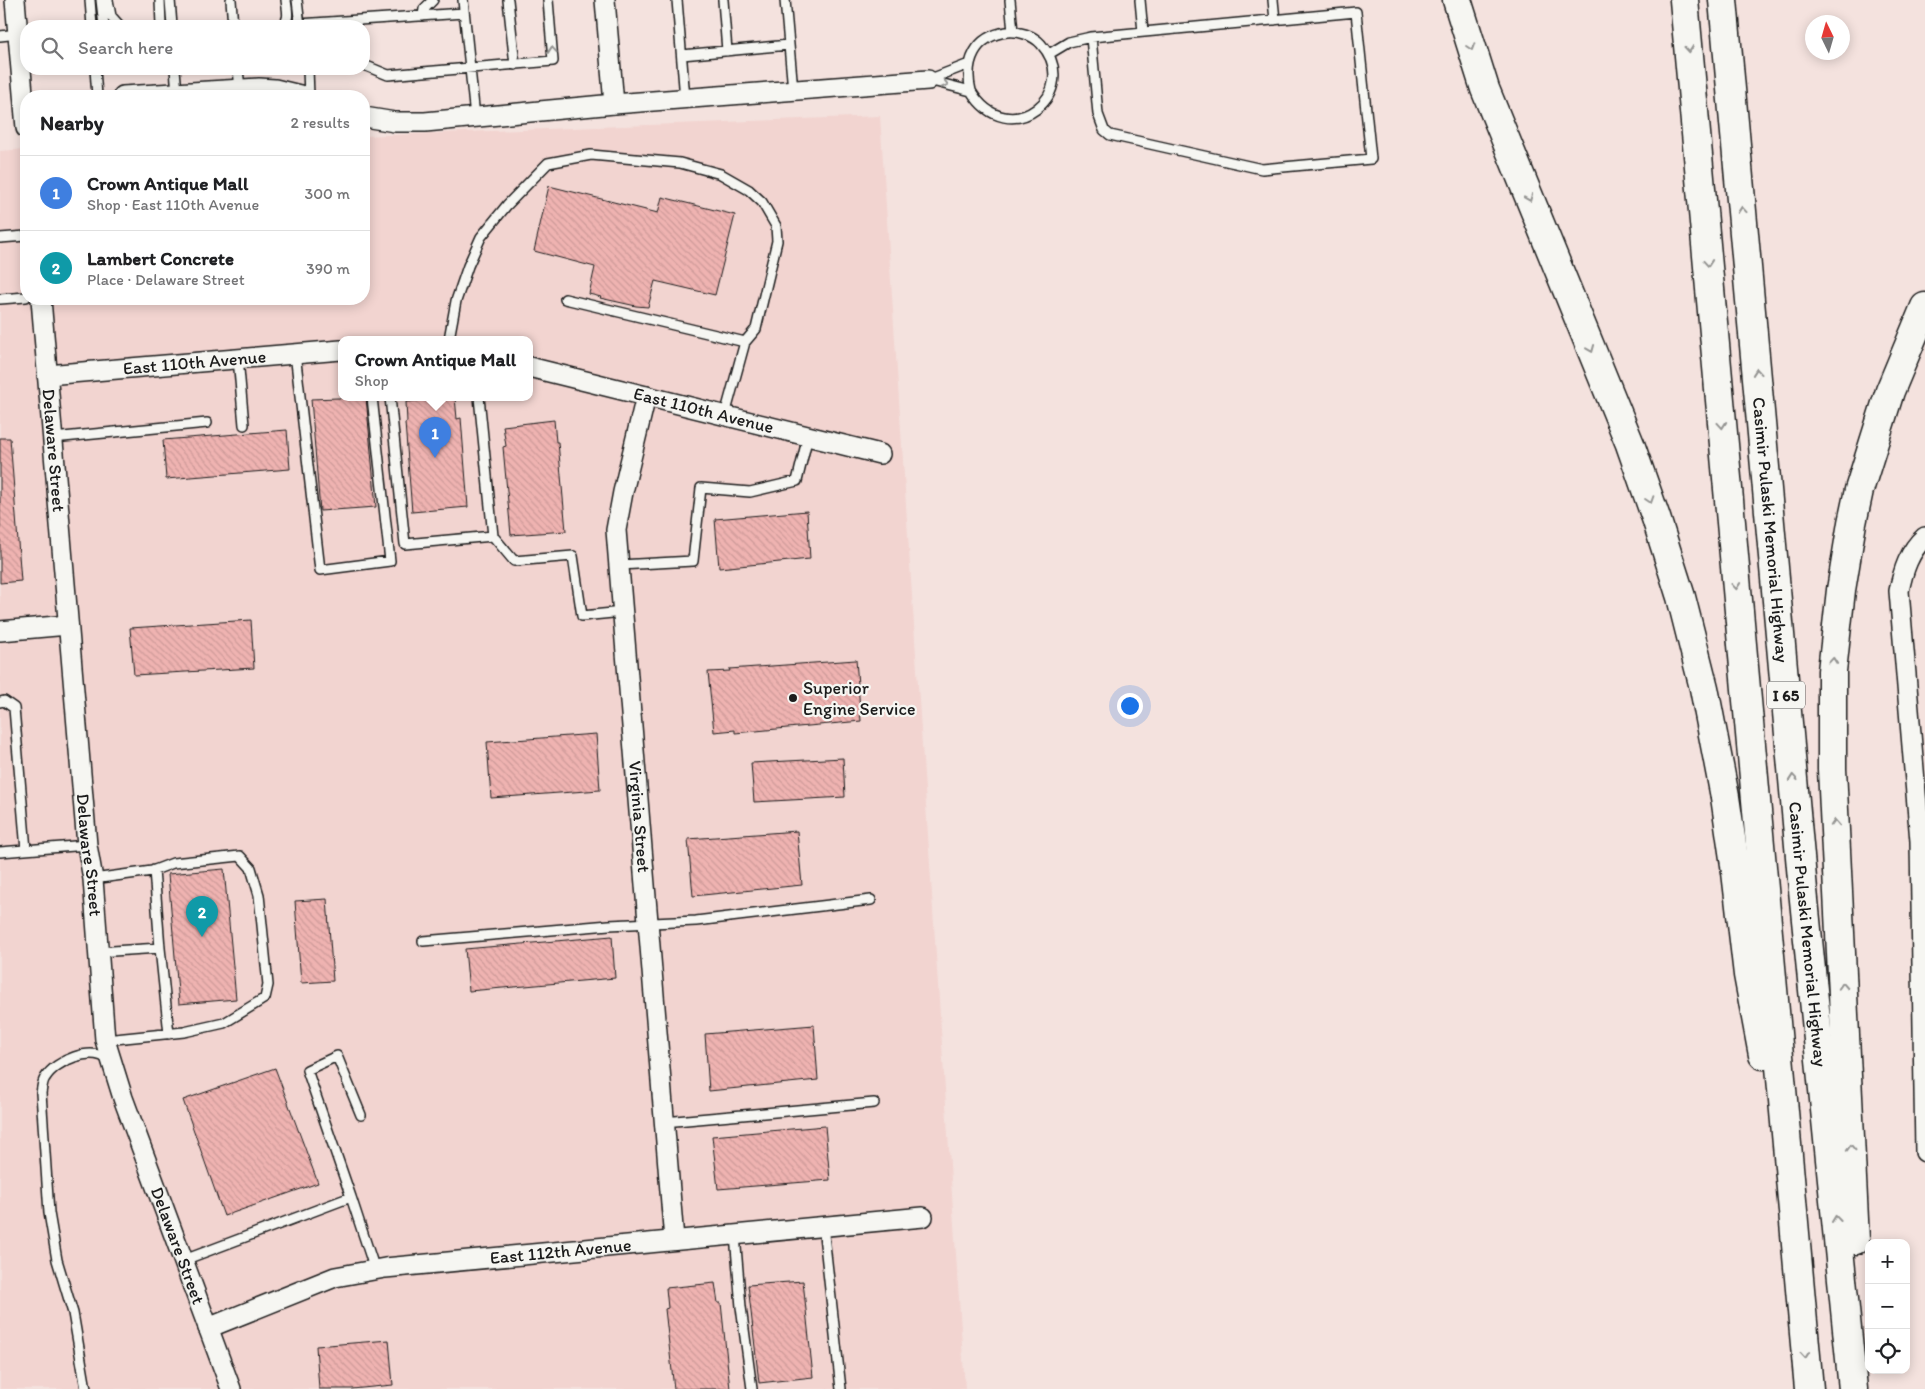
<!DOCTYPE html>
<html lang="en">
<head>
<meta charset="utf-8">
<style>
	body { margin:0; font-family:Itim,sans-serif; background:#f6f6f6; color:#202124 }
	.controls { position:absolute; right:15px; bottom:15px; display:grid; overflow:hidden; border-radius:10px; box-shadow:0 2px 12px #0003 }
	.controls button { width:45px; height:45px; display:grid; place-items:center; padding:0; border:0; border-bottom:1px solid #e0e0e0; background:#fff; color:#202124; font:25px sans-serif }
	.compass { position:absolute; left:1805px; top:15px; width:45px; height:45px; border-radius:50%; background:#fff; box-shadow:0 2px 12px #0003; rotate:355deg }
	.you { position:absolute; left:1129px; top:705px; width:18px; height:18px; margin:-12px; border:4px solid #fff; border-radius:50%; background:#1a73e8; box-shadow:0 0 0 8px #1a73e833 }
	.badge { display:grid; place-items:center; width:32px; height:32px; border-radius:50%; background:#7c3aed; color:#fff; font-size:16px; font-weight:700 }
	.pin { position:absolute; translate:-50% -41px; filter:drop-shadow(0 1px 2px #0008) }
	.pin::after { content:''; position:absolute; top:26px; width:18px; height:15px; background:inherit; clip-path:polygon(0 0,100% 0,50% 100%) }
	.popup { position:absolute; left:338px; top:336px; width:195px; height:65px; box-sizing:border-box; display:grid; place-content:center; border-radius:10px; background:#fff; filter:drop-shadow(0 1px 4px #0005); font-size:16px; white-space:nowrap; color:#757577 }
	.popup b { font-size:19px; color:#202124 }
	.popup::after { content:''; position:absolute; left:50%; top:100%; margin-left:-10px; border:10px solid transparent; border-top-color:#fff }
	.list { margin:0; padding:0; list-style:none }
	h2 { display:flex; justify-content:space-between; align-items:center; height:65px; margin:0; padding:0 20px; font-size:21px }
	h2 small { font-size:16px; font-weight:400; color:#757577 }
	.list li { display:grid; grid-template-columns:32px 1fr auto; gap:15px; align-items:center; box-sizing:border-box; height:75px; padding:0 20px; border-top:1px solid #e0e0e0 }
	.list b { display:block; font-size:19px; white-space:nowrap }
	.list p { margin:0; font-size:16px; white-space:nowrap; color:#757577 }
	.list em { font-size:16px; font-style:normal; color:#757577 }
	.icon { flex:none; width:28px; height:28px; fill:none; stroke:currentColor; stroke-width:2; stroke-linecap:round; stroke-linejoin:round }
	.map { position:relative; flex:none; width:1925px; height:1389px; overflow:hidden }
	.search { position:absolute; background:#fff; box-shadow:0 2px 12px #0003; left:20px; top:20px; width:350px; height:55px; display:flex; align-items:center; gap:12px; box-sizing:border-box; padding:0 18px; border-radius:20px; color:#757577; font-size:19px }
	.panel { position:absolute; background:#fff; box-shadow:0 2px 12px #0003; left:20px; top:90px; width:350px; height:215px; border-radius:20px }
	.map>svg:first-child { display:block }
	.built { fill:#f2d4d0; fill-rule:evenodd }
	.building { fill:url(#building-back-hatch); stroke:#1c1c1c }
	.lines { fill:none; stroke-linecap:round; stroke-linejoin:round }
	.service-casing { stroke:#1c1c1c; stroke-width:12 }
	.minor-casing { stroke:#1c1c1c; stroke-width:22 }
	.motorway-casing { stroke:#1c1c1c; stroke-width:31 }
	.service { stroke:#f6f6f2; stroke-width:9 }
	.minor { stroke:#f6f6f2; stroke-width:19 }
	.motorway { stroke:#f6f6f2; stroke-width:28 }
	.oneway { stroke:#949492 }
	.poi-dot { fill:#1c1c1c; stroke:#f6f6f2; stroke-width:2 }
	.labels { text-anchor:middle; stroke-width:4.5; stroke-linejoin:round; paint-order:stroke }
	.shield { fill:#f6f6f2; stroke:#5d5d5c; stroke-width:1 }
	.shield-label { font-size:16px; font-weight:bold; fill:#1c1c1c }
	.street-label { font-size:18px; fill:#1c1c1c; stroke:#f6f6f2 }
	.poi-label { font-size:18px; fill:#1c1c1c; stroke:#f6f6f2; text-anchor:start }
</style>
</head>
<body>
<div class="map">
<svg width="1925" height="1389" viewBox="0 0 1925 1389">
	<defs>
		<pattern id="building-back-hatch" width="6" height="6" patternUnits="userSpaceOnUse" patternTransform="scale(1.25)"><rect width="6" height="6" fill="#efb3b1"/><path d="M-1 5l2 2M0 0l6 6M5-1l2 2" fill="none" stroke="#cc9998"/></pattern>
	</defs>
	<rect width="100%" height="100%" fill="#f4e2de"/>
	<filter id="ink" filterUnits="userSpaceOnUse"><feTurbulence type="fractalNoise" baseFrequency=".02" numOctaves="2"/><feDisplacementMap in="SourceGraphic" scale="10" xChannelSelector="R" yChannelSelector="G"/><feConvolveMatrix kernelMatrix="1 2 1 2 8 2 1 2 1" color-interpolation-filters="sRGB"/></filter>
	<g filter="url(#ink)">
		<!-- built -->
		<path class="built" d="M 880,116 L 965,1389 L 0,1389 L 0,151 L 26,149 L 26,299 L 364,299 L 364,136 ZM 341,339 L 529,339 L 529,397 L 341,397 Z"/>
		<!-- building -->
		<path class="building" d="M 549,186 L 658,213 L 662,197 L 735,215 L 715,295 L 655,281 L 648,307 L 636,306 L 600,298 L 601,297 L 589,294 L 595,267 L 534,251 Z
			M 366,397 L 376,507 L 320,511 L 311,399 Z
			M 455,397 L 457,419 L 461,418 L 468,507 L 412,512 L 405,423 L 407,422 L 406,402 Z
			M 554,420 L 556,442 L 558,442 L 566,531 L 511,535 L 503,447 L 506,446 L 503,426 Z
			M 287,430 L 290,469 L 166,479 L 163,440 Z
			M 0,438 L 10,438 L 21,581 L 0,583 Z
			M 807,511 L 810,559 L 719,568 L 715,519 Z
			M 251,620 L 254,668 L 134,675 L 130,628 Z
			M 856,660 L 861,721 L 735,733 L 735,730 L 714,732 L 708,672 L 730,671 L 729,669 Z
			M 596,734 L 600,790 L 491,798 L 487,742 Z
			M 843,758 L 845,797 L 754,802 L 751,763 Z
			M 797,831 L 802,885 L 693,896 L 688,839 Z
			M 224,869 L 236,999 L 179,1004 L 168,874 Z
			M 327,899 L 333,981 L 301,983 L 295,901 Z
			M 612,936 L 615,978 L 469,991 L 465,949 Z
			M 814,1025 L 818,1080 L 709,1091 L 705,1034 Z
			M 275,1068 L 318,1183 L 224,1216 L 183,1100 Z
			M 825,1126 L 830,1180 L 718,1189 L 712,1136 Z
			M 803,1281 L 813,1377 L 759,1383 L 748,1285 Z
			M 715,1283 L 718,1303 L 721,1303 L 730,1389 L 674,1389 L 665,1309 L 668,1308 L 666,1288 Z
			M 389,1340 L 393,1385 L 352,1389 L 319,1389 L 316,1346 Z"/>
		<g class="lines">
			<!-- service casing -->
			<g class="service-casing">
				<path id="service" d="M 90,0 L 92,26
					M 101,0 L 104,26
					M 108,0 L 111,16 L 120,26
					M 160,0 L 161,26
					M 170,0 L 172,26
					M 231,0 L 233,26
					M 297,0 L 300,26
					M 463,0 L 475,117
					M 508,0 L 515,65
					M 677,0 L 685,99
					M 723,0 L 727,51
					M 785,0 L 793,90
					M 1010,0 L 1013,32
					M 1140,0 L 1143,32
					M 1273,0 L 1275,20
					M 423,16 L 424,9 L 433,0
					M 299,24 L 464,13
					M 281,26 C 291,20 287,10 286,0
					M 0,36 L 18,34
					M 1049,54 L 1069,42 L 1091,37 L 1356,12 L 1371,159 L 1262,169 L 1110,135 L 1104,130 L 1098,114 L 1091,37
					M 682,55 L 789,45
					M 969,64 L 928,80 L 971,91 C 1009,154 1084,92 1041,44 C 1033,35 1019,31 1007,32 C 975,36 964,62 971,91
					M 364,65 L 388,75 L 553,61 L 548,0
					M 95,69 L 97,96
					M 175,69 L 177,93
					M 238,69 L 240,89
					M 308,69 L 309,96
					M 0,238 L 26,236
					M 0,299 L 26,297
					M 565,299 L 745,342 L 725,415
					M 449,339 L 456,301 L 468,266 L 481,237 L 507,205 L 548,163 L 591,155 L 680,163 L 721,174 L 749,190 L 762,202 L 776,226 L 777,241 L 756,329 L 745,342
					M 295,353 L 320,570 L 390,561 L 372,397
					M 238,358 L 244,425
					M 390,397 L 405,544 L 493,536 L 479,397
					M 53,438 L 207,423
					M 493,536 L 514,561 L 573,556 L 582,616 L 623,612
					M 619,565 L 693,561 L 701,488 L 750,492 L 797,481 L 808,436
					M 0,702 L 4,701 L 14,708 L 26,850
					M 0,852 L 87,845
					M 93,879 L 152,871 L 173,863 L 240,856 L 251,868 L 259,895 L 268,985 L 265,998 L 224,1023 L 184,1032 L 105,1040
					M 423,941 L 609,925 L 696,921 L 871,900
					M 160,948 L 169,1034
					M 97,952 L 160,948 L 154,870
					M 664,1122 L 874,1103
					M 351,1197 L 375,1270
					M 823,1226 L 841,1389
					M 735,1235 L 741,1307 L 752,1389
					M 184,1260 L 351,1197 L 307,1070 L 337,1056 L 361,1115
					M 86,1389 L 73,1313 L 57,1260 L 49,1213 L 41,1093 C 42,1089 42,1082 45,1078 C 56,1060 91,1046 109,1060"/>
			</g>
			<!-- minor casing -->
			<g class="minor-casing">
				<g id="minor">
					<path d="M 15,0 L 26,128"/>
					<path d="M 605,0 L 614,104"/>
					<path d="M 123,96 L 259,88 L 275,89 L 304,96"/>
					<path d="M 364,117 L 395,122 L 425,122 L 614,104 L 928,80"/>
					<path id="s1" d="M 41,299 L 87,845 L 93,879 L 105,1040 L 123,1098 L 231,1389"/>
					<path id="s2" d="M 529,367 L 880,454"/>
					<path id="s3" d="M 47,375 L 341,350"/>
					<path id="s4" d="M 646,396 L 623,492 L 616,530 L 674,1240"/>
					<path d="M 1925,537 C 1909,551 1903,571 1899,591 L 1920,841 L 1925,1152"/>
					<path d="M 0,631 L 68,625"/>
					<path id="s5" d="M 208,1328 L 335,1277 L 385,1268 L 923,1217"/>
				</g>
			</g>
			<!-- motorway casing -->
			<g class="motorway-casing">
				<g id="motorway">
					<path d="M 1457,0 L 1485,89 L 1630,444 L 1656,518 L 1681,597 L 1704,688 L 1725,797 L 1736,872 L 1748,975 L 1763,1055"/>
					<path d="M 1684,0 L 1809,1389"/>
					<path id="s6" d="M 1723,0 L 1803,890 L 1853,1389"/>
					<path d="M 1855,1240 L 1832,769 L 1832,671 L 1841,590 L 1852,523 L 1859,490 L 1890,391 L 1925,307"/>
				</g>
			</g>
			<!-- service -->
			<use href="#service" class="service"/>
			<!-- minor -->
			<use href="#minor" class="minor"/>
			<!-- motorway -->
			<use href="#motorway" class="motorway"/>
		</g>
		<!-- one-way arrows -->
		<defs><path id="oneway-chevron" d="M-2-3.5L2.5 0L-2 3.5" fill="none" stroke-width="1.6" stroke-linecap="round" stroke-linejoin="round" transform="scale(1.25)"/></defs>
		<g class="oneway">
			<use href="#oneway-chevron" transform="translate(1471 47) rotate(72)"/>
			<use href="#oneway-chevron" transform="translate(1689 49) rotate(85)"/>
			<use href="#oneway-chevron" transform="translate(552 50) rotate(-95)"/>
			<use href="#oneway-chevron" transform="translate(945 84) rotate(14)"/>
			<use href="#oneway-chevron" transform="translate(1529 198) rotate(68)"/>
			<use href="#oneway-chevron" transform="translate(1742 210) rotate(-95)"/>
			<use href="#oneway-chevron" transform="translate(1708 263) rotate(85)"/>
			<use href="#oneway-chevron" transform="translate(1591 349) rotate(68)"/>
			<use href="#oneway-chevron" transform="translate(1757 372) rotate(-95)"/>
			<use href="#oneway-chevron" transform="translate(1722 425) rotate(85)"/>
			<use href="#oneway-chevron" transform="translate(1650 500) rotate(72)"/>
			<use href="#oneway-chevron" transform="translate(1736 586) rotate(85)"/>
			<use href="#oneway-chevron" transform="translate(1833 661) rotate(-85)"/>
			<use href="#oneway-chevron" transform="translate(1793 778) rotate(-95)"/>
			<use href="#oneway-chevron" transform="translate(1835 823) rotate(-93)"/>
			<use href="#oneway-chevron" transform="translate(1843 986) rotate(-93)"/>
			<use href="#oneway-chevron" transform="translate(1851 1148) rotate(-93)"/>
			<use href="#oneway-chevron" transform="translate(1836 1219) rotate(-96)"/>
			<use href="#oneway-chevron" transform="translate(1805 1355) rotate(85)"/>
		</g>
	</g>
	<!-- markers -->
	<circle class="poi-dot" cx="793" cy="698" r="5"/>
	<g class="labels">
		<!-- shield labels -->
		<rect class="shield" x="1767" y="681.5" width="38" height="27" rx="4"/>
		<g class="shield-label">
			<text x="1786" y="701">I 65</text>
		</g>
		<!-- street labels -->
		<g class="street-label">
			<text dy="6" stroke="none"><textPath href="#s3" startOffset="148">East 110th Avenue</textPath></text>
			<text dy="6" stroke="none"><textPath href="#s2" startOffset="180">East 110th Avenue</textPath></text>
			<text dy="6" stroke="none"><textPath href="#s1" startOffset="152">Delaware Street</textPath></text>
			<text dy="6" stroke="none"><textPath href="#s6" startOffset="532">Casimir Pulaski Memorial Highway</textPath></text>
			<text dy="6" stroke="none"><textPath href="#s4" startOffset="425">Virginia Street</textPath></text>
			<text dy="6" stroke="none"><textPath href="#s1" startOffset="558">Delaware Street</textPath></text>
			<text dy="6" stroke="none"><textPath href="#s6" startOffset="938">Casimir Pulaski Memorial Highway</textPath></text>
			<text dy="6" stroke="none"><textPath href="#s1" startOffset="962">Delaware Street</textPath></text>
			<text dy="6" stroke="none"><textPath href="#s5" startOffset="364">East 112th Avenue</textPath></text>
		</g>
		<!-- poi labels -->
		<g class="poi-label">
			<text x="803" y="694">Superior<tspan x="803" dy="21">Engine Service</tspan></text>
		</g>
	</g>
</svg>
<div class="controls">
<button>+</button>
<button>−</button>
<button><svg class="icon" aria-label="locate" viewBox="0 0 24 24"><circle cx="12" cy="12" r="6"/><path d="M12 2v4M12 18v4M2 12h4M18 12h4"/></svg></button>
</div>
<svg class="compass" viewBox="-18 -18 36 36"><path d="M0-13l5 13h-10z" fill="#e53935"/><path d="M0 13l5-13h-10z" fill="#757577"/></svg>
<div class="you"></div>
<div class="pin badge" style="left:435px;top:458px;background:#3f7fe0">1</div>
<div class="popup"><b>Crown Antique Mall</b>Shop</div>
<div class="pin badge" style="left:202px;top:937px;background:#0f9aa8">2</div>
<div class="search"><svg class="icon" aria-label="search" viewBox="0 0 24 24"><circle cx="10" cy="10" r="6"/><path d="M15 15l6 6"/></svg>Search here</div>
<section class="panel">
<h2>Nearby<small>2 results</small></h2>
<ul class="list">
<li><span class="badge" style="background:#3f7fe0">1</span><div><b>Crown Antique Mall</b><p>Shop · East 110th Avenue</p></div><em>300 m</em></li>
<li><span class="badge" style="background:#0f9aa8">2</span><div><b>Lambert Concrete</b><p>Place · Delaware Street</p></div><em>390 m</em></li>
</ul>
</section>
</div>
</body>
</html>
